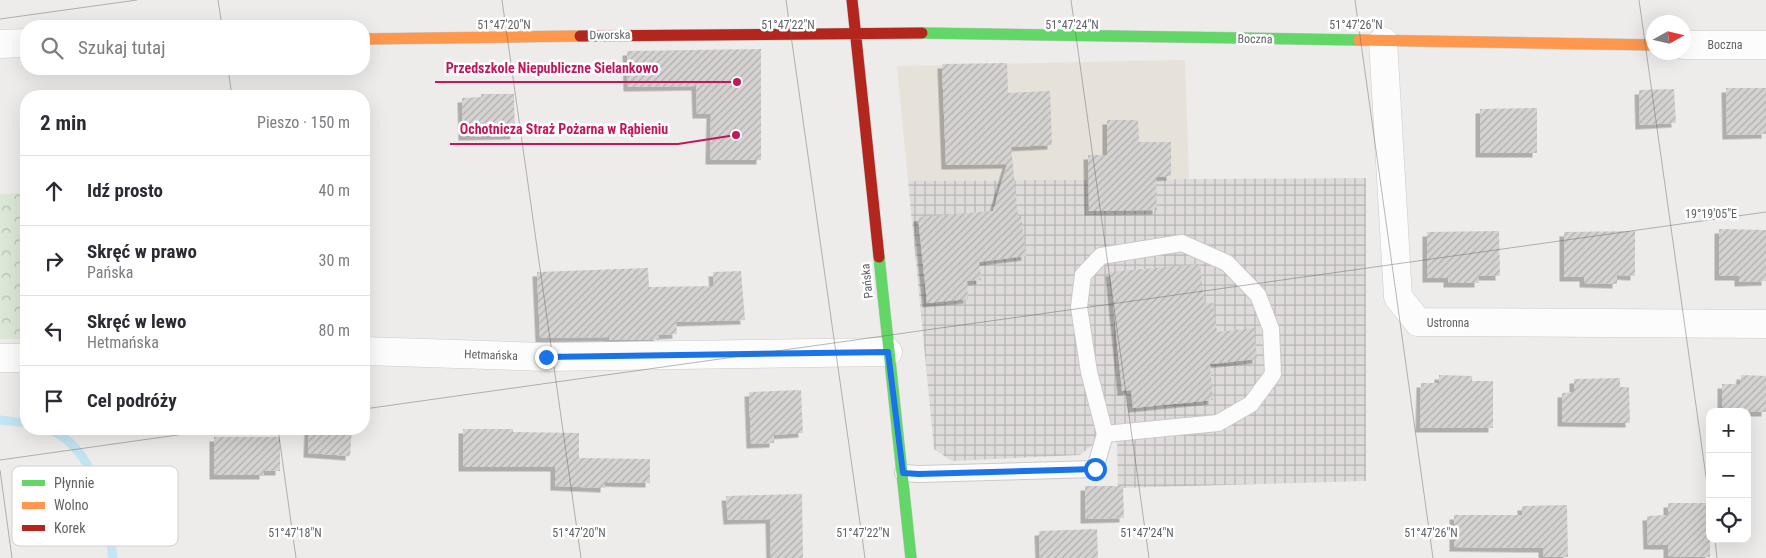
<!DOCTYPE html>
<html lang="pl">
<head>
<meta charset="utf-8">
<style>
	body { margin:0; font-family:"Roboto Condensed",sans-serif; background:#f7f7f7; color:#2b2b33 }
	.controls { position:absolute; right:15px; bottom:15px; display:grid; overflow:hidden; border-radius:10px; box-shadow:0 5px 20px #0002 }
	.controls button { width:45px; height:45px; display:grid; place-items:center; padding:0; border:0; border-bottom:1px solid #e1e1e2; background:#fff; color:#2b2b33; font:25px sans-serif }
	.compass { position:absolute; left:1646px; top:15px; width:45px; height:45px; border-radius:50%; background:#fff; box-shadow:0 5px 20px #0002; rotate:82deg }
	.stop { position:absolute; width:15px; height:15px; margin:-11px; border:4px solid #1a73e8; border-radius:50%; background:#fff }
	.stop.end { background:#1a73e8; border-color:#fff; box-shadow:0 1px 5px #0008 }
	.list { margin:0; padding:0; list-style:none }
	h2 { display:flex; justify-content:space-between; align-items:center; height:65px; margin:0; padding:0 20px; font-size:21px }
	h2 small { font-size:16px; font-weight:400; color:#7c7c81 }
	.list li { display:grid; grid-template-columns:32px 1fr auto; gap:15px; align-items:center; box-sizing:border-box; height:70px; padding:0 20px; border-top:1px solid #e1e1e2 }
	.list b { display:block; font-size:19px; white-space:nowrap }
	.list p { margin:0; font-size:16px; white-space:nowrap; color:#7c7c81 }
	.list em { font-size:16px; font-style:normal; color:#7c7c81 }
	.icon { flex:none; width:28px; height:28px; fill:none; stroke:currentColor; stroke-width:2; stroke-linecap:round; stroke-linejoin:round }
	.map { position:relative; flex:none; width:1766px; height:558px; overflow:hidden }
	.search { position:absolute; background:#fff; box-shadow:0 5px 20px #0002; left:20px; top:20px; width:350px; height:55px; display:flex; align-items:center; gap:12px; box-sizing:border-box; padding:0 18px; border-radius:20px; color:#7c7c81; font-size:19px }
	.panel { position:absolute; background:#fff; box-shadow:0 5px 20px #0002; left:20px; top:90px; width:350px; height:345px; border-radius:20px }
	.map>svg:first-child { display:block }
	.commercial { fill:#e6e1d9 }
	.industrial { fill:url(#industrial-grid) }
	.forest { fill:url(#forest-crowns) }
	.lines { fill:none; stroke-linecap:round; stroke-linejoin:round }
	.stream { stroke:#c3e4f2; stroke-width:9 }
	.building { fill:url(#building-hatch); filter:url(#shadow) }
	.lane-casing { stroke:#cbcac9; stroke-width:18 }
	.street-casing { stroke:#cbcac9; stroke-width:29 }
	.fast-casing { stroke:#c8c9c9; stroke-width:12 }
	.slow-casing { stroke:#c8c9c9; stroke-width:12 }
	.jam-casing { stroke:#c8c9c9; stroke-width:12 }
	.lane { stroke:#fcfcfc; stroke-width:16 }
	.street { stroke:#fcfcfc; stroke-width:28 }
	.fast { stroke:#63d668; stroke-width:11 }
	.slow { stroke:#ff974d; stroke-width:11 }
	.jam { stroke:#b3261e; stroke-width:11 }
	.route { stroke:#1a73e8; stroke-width:6 }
	.ticks { fill:none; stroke:#5f6366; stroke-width:1; stroke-opacity:0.45 }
	.labels { text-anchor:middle; stroke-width:5; stroke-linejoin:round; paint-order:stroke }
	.street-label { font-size:12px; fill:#5f6366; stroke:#fff }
	.key { fill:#fff; stroke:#cfd0d1; stroke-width:1 }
	.key-label { font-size:14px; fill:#5f6366 }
	.ticks-label { font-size:12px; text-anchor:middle; fill:#5f6366; stroke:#fff; stroke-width:5; stroke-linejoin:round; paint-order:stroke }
	.leader { fill:none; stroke:#c2185b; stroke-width:2 }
	.callout-dot { fill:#c2185b; stroke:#fff; stroke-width:2 }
	.callout-label { font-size:14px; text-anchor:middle; font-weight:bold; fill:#c2185b; stroke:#fff; stroke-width:5; stroke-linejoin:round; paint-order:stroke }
</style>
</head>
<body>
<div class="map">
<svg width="1766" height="558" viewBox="0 0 1766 558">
	<defs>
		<pattern id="industrial-grid" width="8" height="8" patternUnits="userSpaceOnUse" patternTransform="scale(1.25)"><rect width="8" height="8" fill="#dedbda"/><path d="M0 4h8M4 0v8" fill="none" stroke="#b7b5b5"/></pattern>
		<pattern id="forest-crowns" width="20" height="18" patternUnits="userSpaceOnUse" patternTransform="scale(1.25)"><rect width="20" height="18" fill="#dbe8d7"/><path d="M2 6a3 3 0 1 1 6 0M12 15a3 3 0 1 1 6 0" fill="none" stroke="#b5c0b2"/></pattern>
		<pattern id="building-hatch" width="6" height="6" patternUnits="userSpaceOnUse" patternTransform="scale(1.25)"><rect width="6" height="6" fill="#d5d3d2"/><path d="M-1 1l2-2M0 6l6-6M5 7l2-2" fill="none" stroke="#b0afae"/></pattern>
		<filter id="shadow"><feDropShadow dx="-4.5" dy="4.5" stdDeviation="0" flood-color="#0004"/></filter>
	</defs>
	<rect width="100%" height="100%" fill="#eeecea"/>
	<!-- commercial -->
	<path class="commercial" d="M 1185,60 L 1189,179 L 908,181 L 897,66 Z"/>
	<!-- industrial -->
	<path class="industrial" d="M 1366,178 L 1366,481 L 1118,488 L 1117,442 L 1095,443 L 1080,455 L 952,461 L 934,449 L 908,181 Z"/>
	<!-- forest -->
	<path class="forest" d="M 26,193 L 26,339 L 0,339 L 0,194 Z"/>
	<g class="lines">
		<!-- stream -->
		<path class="stream" d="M 0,420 L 26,423
			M 48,429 C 96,448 107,512 113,558"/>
	</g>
	<!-- building -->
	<path class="building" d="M 761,49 L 761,160 L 710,160 L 711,114 L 697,114 L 696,86 L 628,87 L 627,51 Z
		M 1007,63 L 1008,93 L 1050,91 L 1052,145 L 1011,147 L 1018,216 L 1021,216 L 1026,256 L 979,262 L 981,280 L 967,281 L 968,299 L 927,303 L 918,217 L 993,211 L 1007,164 L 946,165 L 942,64 Z
		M 1726,88 L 1766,88 L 1766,134 L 1727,135 Z
		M 1674,89 L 1676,123 L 1640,125 L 1639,90 Z
		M 481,94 L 514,94 L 515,135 L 463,136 L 462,98 L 481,97 Z
		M 1537,108 L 1537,153 L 1480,153 L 1480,109 Z
		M 1107,120 L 1138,120 L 1139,142 L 1171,142 L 1171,176 L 1156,177 L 1157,210 L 1089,211 L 1088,155 L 1107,155 Z
		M 1719,229 L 1766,230 L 1766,281 L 1739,282 L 1739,276 L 1719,276 Z
		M 1499,231 L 1500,276 L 1479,276 L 1479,283 L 1448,283 L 1448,278 L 1427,278 L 1427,232 Z
		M 1635,231 L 1635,276 L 1617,275 L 1617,284 L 1584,283 L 1584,277 L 1564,277 L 1564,232 Z
		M 1200,264 L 1204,304 L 1213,303 L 1217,332 L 1254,328 L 1257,359 L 1210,364 L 1213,400 L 1133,408 L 1131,390 L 1122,391 L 1110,272 Z
		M 648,268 L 649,287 L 714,286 L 713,272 L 741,271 L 745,320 L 676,322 L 677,334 L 658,335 L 659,340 L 609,340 L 609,337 L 540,338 L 537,272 Z
		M 1439,375 L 1472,376 L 1472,381 L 1493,381 L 1493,428 L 1420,428 L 1421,383 L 1439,383 Z
		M 1741,375 L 1766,376 L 1766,412 L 1722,412 L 1722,384 L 1740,384 Z
		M 1620,378 L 1620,387 L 1629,387 L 1630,423 L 1562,422 L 1562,393 L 1574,392 L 1574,379 Z
		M 801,390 L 803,433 L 774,435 L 774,443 L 751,444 L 749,392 Z
		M 309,429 L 352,429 L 350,456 L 308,453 Z
		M 463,429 L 513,429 L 513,432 L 579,433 L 579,458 L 650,459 L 650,483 L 605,482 L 605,488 L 555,486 L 555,467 L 463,467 Z
		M 214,437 L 280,437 L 280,471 L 264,471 L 264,475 L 214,475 Z
		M 1085,486 L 1123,486 L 1124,518 L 1085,519 Z
		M 802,494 L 803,558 L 771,558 L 770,519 L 728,520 L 726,496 Z
		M 1668,503 L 1710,503 L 1710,557 L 1668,556 L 1668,545 L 1648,545 L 1647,516 L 1668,515 Z
		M 1567,505 L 1568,557 L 1543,557 L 1543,548 L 1454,547 L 1454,515 L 1522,515 L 1522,506 Z
		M 1097,529 L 1098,558 L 1040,558 L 1039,531 Z"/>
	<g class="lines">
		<!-- lane casing -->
		<g class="lane-casing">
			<path id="lane" d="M 903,473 L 919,474 L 1095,469 L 1105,434 L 1218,423 L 1251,404 L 1273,374 L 1271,329 L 1258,295 L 1227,263 L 1182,243 L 1101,256 L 1083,275 L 1079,307 L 1089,372 L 1105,434"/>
		</g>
		<!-- street casing -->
		<g class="street-casing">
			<path id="street" d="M 1383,41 L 1398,297 L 1418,322 L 1766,324
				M 0,44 L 26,43
				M 1684,45 L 1766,45
				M 364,351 L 546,357 L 888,352
				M 0,358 L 26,358"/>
		</g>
		<!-- fast casing -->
		<g class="fast-casing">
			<path id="fast" d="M 922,33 L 1359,40
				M 879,257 L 911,558"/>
		</g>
		<!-- slow casing -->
		<g class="slow-casing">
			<path id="slow" d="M 364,39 L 580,36
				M 1359,40 L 1654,45"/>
		</g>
		<!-- jam casing -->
		<g class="jam-casing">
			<path id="jam" d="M 852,0 L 879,257
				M 580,36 L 922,33"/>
		</g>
		<!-- lane -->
		<use href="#lane" class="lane"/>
		<!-- street -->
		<use href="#street" class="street"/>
		<!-- fast -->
		<use href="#fast" class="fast"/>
		<!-- slow -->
		<use href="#slow" class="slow"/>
		<!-- jam -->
		<use href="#jam" class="jam"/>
	</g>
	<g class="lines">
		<!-- route -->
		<path class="route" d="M 546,357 L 888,352 L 903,473 L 919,474 L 1095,469"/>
	</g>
	<!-- ticks -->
	<path class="ticks" d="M 218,0 L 222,26M 502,0 L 581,558M 786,0 L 865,558M 1071,0 L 1149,558M 1355,0 L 1433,558M 1639,0 L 1710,505M 0,19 L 137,0M 228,69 L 232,96M 364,409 L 1766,212M 278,429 L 296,558M 0,460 L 220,429M 0,470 L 12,558M 1715,539 L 1717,558"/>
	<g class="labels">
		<!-- street labels -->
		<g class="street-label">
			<text transform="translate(610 35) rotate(-1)" y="4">Dworska</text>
			<text transform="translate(1255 39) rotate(1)" y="4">Boczna</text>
			<text x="1725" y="49">Boczna</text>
			<text transform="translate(867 281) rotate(-96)" y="4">Pańska</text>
			<text x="1448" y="327">Ustronna</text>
			<text transform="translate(491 355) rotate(2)" y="4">Hetmańska</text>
		</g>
	</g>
	<!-- legend -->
	<rect x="12" y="466" width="166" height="80" rx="8" class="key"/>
	<rect x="22" y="480" width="23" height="6" fill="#63d668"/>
	<rect x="22" y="502" width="23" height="7" fill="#ff974d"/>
	<rect x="22" y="525" width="23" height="6" fill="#b3261e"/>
	<g class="key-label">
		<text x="54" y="488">Płynnie</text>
		<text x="54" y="510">Wolno</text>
		<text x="54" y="533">Korek</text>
	</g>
	<g class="ticks-label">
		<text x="504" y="29">51°47'20"N</text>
		<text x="788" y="29">51°47'22"N</text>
		<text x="1072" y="29">51°47'24"N</text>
		<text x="1356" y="29">51°47'26"N</text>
		<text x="1711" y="218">19°19'05"E</text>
		<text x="295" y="537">51°47'18"N</text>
		<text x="579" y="537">51°47'20"N</text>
		<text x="863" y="537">51°47'22"N</text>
		<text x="1147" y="537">51°47'24"N</text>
		<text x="1431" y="537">51°47'26"N</text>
	</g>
	<!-- callouts -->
	<path class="leader" d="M737 82L668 82H435M736 135L678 144H450"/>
	<g class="callout-dot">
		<circle cx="737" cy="82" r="5"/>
		<circle cx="736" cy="135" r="5"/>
	</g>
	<g class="callout-label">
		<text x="552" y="73">Przedszkole Niepubliczne Sielankowo</text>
		<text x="564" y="134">Ochotnicza Straż Pożarna w Rąbieniu</text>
	</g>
</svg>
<div class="controls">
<button>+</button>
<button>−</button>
<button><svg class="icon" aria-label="locate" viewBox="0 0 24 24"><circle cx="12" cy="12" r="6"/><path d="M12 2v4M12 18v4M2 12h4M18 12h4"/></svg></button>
</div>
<svg class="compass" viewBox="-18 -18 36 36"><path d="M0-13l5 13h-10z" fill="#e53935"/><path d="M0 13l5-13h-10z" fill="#7c7c81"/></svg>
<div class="stop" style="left:1095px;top:469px"></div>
<div class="stop end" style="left:546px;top:357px"></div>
<div class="search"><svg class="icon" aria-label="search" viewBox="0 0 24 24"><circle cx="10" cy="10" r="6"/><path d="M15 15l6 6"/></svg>Szukaj tutaj</div>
<section class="panel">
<h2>2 min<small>Pieszo · 150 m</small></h2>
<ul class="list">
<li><svg class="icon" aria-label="ahead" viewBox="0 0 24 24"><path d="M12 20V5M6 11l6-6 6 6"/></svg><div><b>Idź prosto</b></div><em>40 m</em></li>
<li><svg class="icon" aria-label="right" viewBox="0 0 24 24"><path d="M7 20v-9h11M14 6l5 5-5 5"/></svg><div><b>Skręć w prawo</b><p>Pańska</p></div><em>30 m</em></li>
<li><svg class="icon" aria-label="left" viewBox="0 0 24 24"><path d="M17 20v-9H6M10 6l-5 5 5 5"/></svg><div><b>Skręć w lewo</b><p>Hetmańska</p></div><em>80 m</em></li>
<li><svg class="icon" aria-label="arrive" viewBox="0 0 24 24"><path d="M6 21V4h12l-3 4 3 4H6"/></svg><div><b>Cel podróży</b></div></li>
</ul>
</section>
</div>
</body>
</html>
